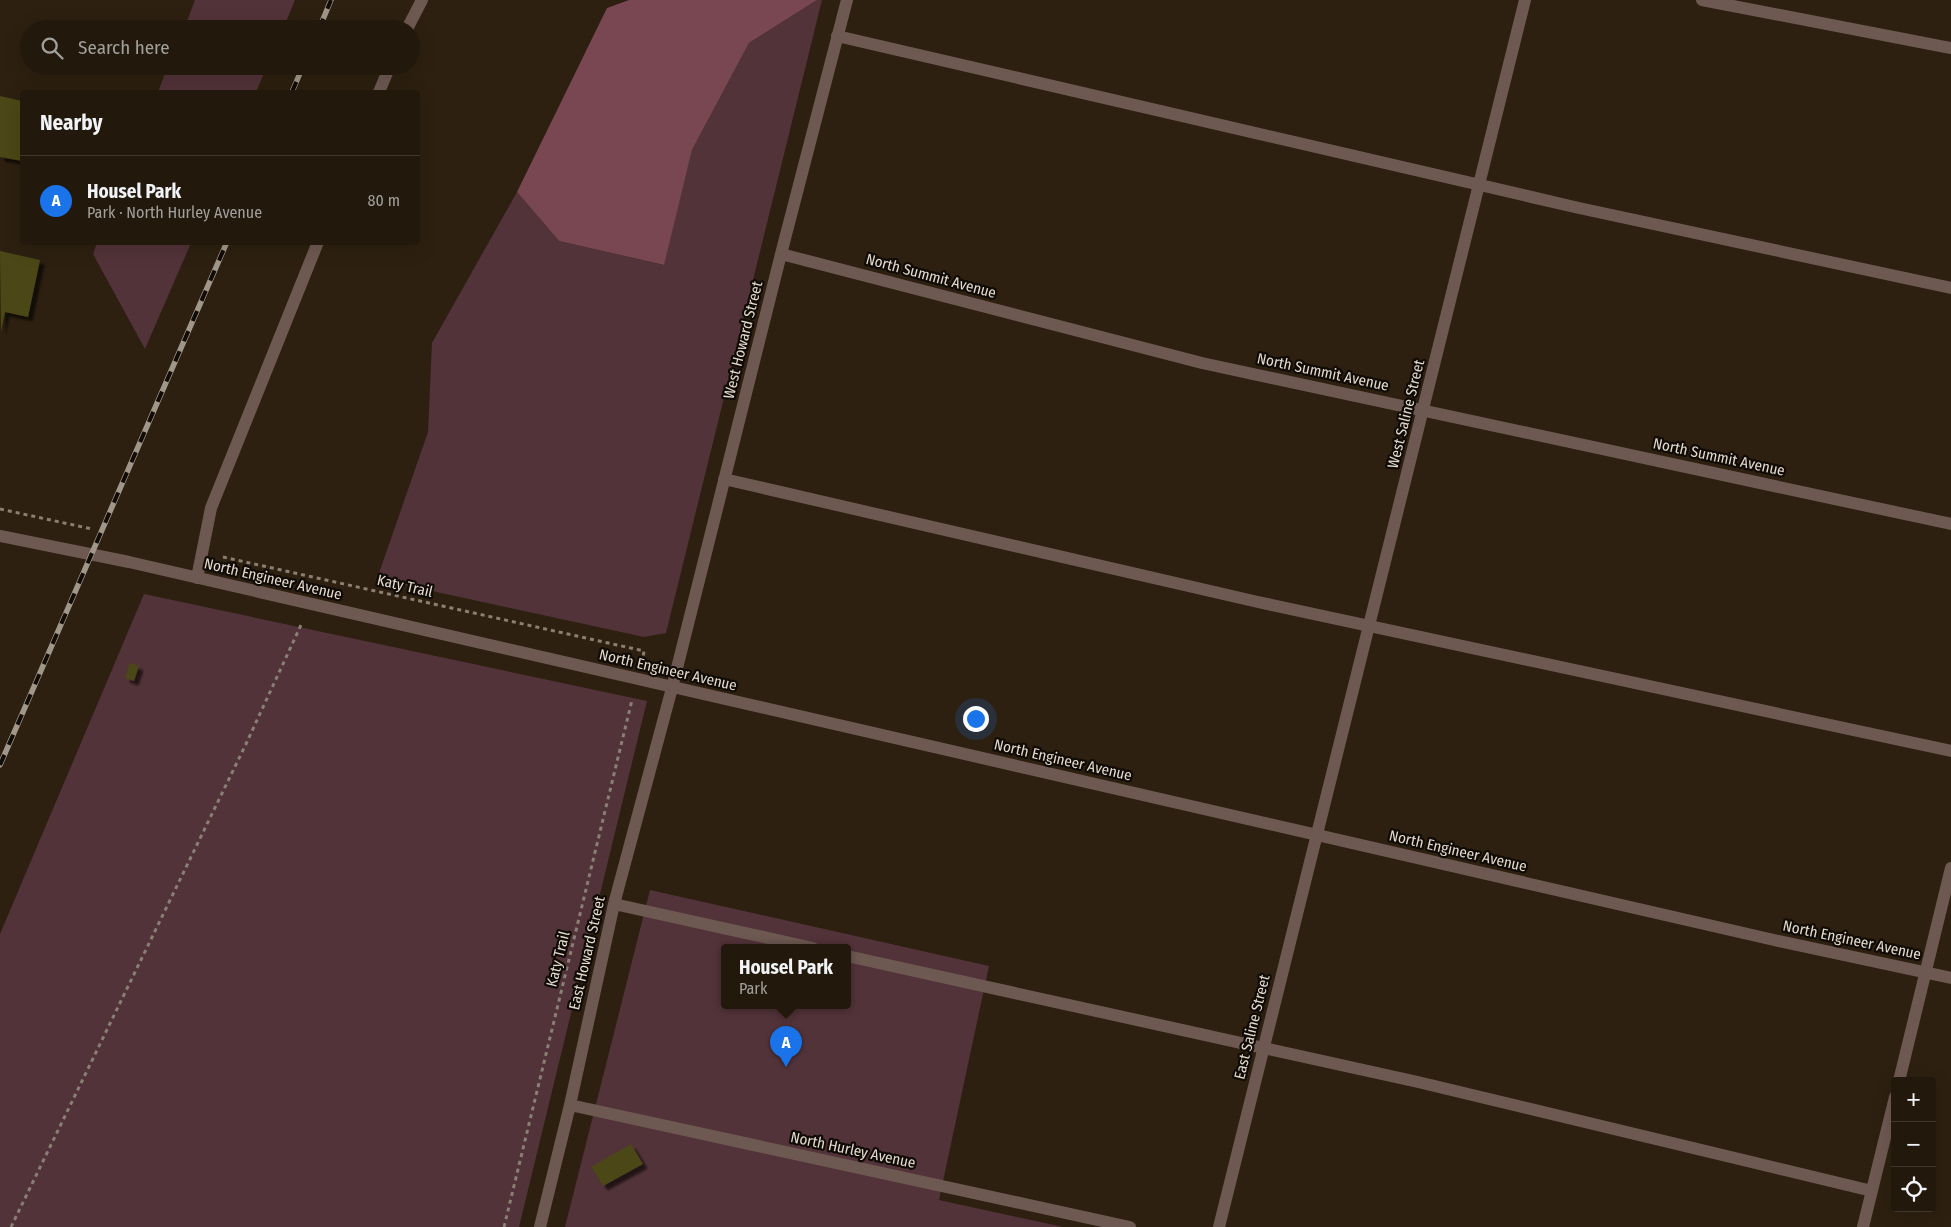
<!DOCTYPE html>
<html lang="en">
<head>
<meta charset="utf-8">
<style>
	body { margin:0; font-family:"Fira Sans Condensed",sans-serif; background:#2a2115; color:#f1f3f6 }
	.controls { position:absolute; right:15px; bottom:15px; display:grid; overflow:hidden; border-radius:5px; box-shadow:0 5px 20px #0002 }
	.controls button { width:45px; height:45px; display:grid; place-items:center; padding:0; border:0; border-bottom:1px solid #3f372d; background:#22180c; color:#f1f3f6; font:25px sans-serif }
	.you { position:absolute; left:975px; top:718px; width:18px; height:18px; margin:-12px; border:4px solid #fff; border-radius:50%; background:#1a73e8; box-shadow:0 0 0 8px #1a73e833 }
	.badge { display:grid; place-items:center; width:32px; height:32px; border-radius:50%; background:#1a73e8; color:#fff; font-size:16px; font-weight:700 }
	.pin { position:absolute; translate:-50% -41px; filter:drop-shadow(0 1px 2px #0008) }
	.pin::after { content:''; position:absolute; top:26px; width:18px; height:15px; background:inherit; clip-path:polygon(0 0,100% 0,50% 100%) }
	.popup { position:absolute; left:721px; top:944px; width:130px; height:65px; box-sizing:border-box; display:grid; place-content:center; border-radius:5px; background:#22180c; filter:drop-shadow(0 1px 4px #0005); font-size:16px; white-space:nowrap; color:#a2a09d }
	.popup b { font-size:19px; color:#f1f3f6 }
	.popup::after { content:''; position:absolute; left:50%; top:100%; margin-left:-10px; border:10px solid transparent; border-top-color:#22180c }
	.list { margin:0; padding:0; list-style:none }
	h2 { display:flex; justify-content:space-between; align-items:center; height:65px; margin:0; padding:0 20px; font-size:21px }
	h2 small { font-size:16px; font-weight:400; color:#a2a09d }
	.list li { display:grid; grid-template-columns:32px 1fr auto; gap:15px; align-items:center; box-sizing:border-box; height:90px; padding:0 20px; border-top:1px solid #3f372d }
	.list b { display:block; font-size:19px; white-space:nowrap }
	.list p { margin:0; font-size:16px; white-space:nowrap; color:#a2a09d }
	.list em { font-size:16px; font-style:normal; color:#a2a09d }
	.icon { flex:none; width:28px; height:28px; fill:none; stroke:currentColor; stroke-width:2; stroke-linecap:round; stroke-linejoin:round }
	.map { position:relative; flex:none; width:1951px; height:1227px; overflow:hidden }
	.search { position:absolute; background:#22180c; box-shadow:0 5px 20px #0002; left:20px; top:20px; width:400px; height:55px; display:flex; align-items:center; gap:12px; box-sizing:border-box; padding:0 18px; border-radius:28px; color:#a2a09d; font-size:19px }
	.panel { position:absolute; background:#22180c; box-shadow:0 5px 20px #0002; left:20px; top:90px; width:400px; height:155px; border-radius:5px }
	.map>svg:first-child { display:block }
	.green { fill:#523339; fill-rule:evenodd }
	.forest { fill:#784751 }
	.building { fill:#4b4717; filter:url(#shadow) }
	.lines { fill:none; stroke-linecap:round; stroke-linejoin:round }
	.path { stroke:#8a7f73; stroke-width:3; stroke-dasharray:4 4; stroke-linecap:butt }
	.minor { stroke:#6e5952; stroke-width:12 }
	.rail-casing { stroke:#a1968a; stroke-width:5.5 }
	.rail { stroke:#100b05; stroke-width:4; stroke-dasharray:11; stroke-linecap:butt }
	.labels { text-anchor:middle; stroke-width:4.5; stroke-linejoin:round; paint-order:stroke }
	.street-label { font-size:15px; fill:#e3dad0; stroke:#100b05 }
</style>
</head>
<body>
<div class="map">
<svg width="1951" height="1227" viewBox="0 0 1951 1227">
	<defs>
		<filter id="shadow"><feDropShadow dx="4.5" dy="4.5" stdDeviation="1" flood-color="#0009"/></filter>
	</defs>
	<rect width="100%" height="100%" fill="#2d2010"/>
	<!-- green -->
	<path class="green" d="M 195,0 L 295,0 L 283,29 L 184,29 Z
		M 817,0 L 822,0 L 666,633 L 644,637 L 377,579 L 428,432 L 432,343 L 517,192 L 559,241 L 663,265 L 692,150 L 749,43 Z
		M 168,66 L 267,66 L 256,92 L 158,92 Z
		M 97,243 L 191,243 L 145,349 L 93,254 Z
		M 144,594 L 647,701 L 519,1227 L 0,1227 L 0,934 Z
		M 650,890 L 989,966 L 939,1200 L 1063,1227 L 565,1227 ZM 725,948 L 847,948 L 847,1006 L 725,1006 Z"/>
	<!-- forest -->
	<path class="forest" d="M 629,0 L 817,0 L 749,43 L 692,150 L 664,265 L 559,241 L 517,192 L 607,8 Z"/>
	<!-- building -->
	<path class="building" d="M 0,96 L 22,101 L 22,161 L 0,157 Z
		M 0,251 L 40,260 L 28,317 L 5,312 L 1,332 Z
		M 130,663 L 139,666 L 134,681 L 125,678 Z
		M 631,1144 L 643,1164 L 603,1186 L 591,1167 Z"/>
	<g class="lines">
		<!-- path -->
		<path class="path" d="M 0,509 L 92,529
			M 223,557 L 644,651 L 643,658
			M 11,1227 L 246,744 L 301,625
			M 504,1227 L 632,700"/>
		<!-- minor -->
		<path class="minor" d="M 1702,0 L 1951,48
			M 407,29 L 422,0
			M 837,36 L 1579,208 L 1951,288
			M 379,92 L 390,66
			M 781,254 L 1202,363 L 1951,524
			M 724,479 L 1258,602 L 1951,751
			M 0,536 L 129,562 L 1774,940 L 1951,978
			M 197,578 L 211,508 L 318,242
			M 614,904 L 813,948
			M 847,956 L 1418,1082 L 1872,1191
			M 1899,1081 L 1951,868
			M 570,1105 L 1130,1227
			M 540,1227 L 570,1105 L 614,904 L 672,688 L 781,254 L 847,0
			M 1219,1227 L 1525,0
			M 1863,1227 L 1895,1097"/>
		<!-- rail casing -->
		<g class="rail-casing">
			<path id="rail" d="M 319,29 L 331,0
				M 292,92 L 303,66
				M 0,765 L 227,242"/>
		</g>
		<!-- rail -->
		<use href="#rail" class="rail"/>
	</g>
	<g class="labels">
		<!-- street labels -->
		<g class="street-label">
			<text transform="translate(931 276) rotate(15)" y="5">North Summit Avenue</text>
			<text transform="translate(743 340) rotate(-76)" y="5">West Howard Street</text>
			<text transform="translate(1323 372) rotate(12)" y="5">North Summit Avenue</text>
			<text transform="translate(1406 414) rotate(-76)" y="5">West Saline Street</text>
			<text transform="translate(1719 457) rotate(12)" y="5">North Summit Avenue</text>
			<text transform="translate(273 579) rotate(13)" y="5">North Engineer Avenue</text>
			<text transform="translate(405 586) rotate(13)" y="5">Katy Trail</text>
			<text transform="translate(668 670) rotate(13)" y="5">North Engineer Avenue</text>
			<text transform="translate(1063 760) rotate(13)" y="5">North Engineer Avenue</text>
			<text transform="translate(1458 851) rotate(13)" y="5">North Engineer Avenue</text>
			<text transform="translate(1852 940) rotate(12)" y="5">North Engineer Avenue</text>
			<text transform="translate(587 953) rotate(-77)" y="5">East Howard Street</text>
			<text transform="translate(558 959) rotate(-76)" y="5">Katy Trail</text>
			<text transform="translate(1252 1027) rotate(-76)" y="5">East Saline Street</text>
			<text transform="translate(853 1150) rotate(12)" y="5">North Hurley Avenue</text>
		</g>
	</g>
</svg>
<div class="controls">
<button>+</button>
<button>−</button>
<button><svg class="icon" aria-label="locate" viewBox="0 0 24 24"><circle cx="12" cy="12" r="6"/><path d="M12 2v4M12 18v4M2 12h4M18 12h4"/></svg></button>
</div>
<div class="you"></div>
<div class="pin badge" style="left:786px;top:1067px">A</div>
<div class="popup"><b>Housel Park</b>Park</div>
<div class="search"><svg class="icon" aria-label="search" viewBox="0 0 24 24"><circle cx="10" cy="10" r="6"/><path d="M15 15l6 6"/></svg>Search here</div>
<section class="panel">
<h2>Nearby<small></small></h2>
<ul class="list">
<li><span class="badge">A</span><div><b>Housel Park</b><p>Park · North Hurley Avenue</p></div><em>80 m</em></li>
</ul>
</section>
</div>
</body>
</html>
